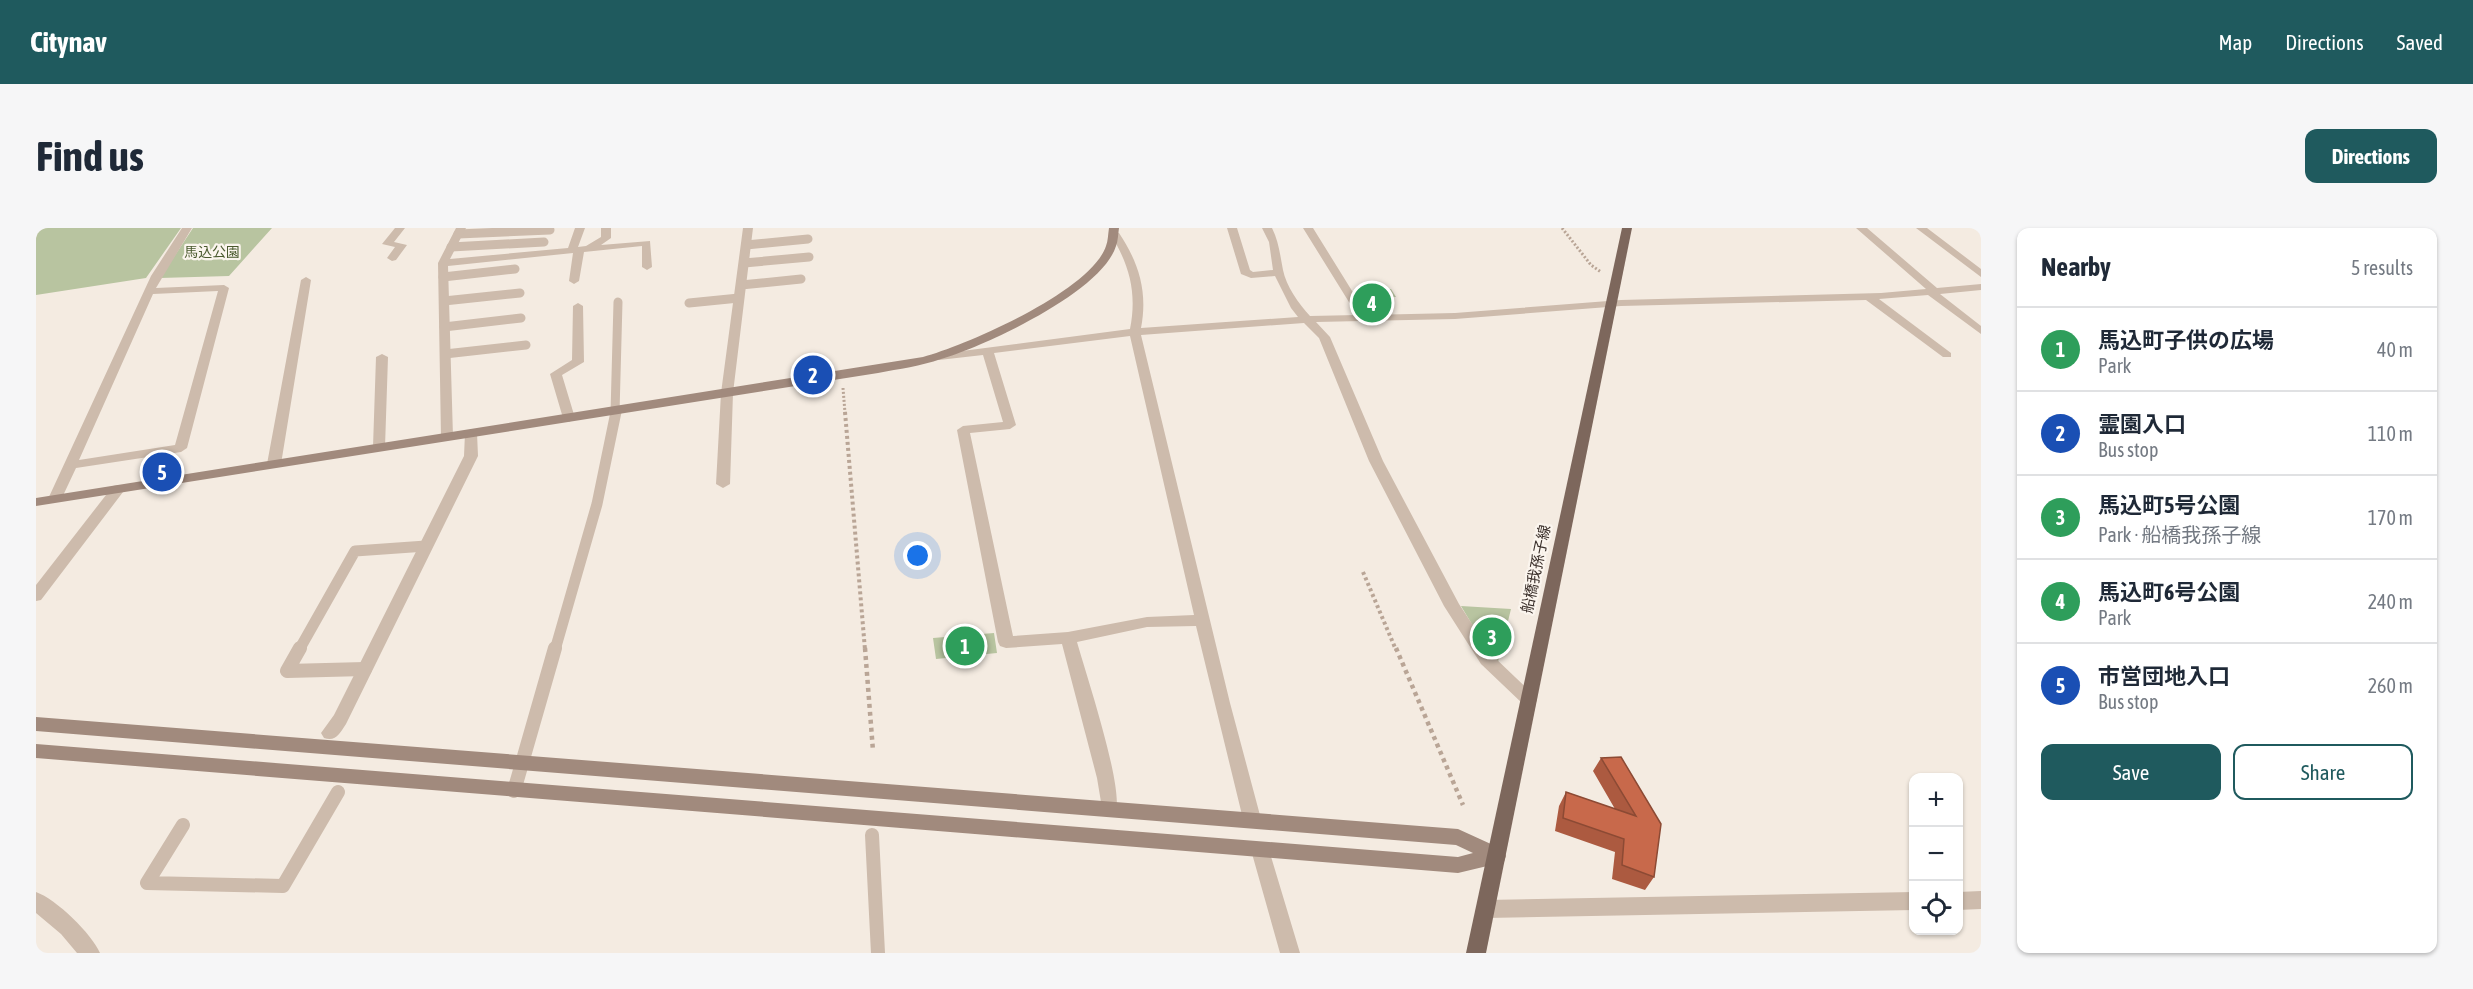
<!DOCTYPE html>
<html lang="en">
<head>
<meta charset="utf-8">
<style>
	body { margin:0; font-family:"Asap Condensed","Noto Sans JP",sans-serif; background:#f6f6f7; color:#1f2937 }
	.controls { position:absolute; right:18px; bottom:18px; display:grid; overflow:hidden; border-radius:12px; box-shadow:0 2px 4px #0004 }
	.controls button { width:54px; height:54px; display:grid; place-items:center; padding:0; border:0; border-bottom:2px solid #e0e1e3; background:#fff; color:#1f2937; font:30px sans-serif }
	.you { position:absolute; left:882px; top:328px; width:21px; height:21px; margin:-15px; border:4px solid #fff; border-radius:50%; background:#1a73e8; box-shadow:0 0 0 9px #1a73e833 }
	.badge { display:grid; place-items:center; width:39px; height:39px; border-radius:50%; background:#1f5a5e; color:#fff; font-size:20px; font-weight:700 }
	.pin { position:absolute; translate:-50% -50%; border:3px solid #fff; box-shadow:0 2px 6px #0006 }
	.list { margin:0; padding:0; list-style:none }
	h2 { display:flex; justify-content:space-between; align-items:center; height:78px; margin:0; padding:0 24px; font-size:26px }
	h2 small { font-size:20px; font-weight:400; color:#747a83 }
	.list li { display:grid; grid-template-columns:39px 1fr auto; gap:18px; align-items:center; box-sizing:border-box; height:84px; padding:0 24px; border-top:2px solid #e0e1e3 }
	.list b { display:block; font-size:22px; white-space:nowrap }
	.list p { margin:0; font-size:20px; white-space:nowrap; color:#747a83 }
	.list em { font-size:20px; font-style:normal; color:#747a83 }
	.actions { display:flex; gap:12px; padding:18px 24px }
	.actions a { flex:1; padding:14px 0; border:2px solid #1f5a5e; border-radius:12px; text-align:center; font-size:21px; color:#1f5a5e }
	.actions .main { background:#1f5a5e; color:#fff }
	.icon { flex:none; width:33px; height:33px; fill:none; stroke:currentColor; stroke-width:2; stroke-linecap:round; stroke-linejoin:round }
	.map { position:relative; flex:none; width:1945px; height:725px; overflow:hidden; border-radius:12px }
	header { display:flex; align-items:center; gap:36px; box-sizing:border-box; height:84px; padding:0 30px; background:#1f5a5e; color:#fff }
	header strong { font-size:28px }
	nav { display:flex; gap:33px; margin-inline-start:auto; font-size:21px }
	.intro { display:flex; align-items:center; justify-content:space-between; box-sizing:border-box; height:144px; padding:0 36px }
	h1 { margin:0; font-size:42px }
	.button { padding:15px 27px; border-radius:12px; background:#1f5a5e; color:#fff; font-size:21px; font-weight:700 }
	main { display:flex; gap:36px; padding:0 36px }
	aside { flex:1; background:#fff; border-radius:12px; box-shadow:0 2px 4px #0004 }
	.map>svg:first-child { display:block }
	.green { fill:#b8c4a0 }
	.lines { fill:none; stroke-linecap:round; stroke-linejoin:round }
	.path-far2 { stroke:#b9a596; stroke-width:3; stroke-dasharray:2 2; stroke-linecap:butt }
	.path-far1 { stroke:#b9a596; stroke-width:4; stroke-dasharray:3 3; stroke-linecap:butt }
	.path { stroke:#b9a596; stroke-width:4.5; stroke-dasharray:4 4; stroke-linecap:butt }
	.lane-far2 { stroke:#cdbbac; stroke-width:9 }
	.lane-far1 { stroke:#cdbbac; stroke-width:11 }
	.lane { stroke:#cdbbac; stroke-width:14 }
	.street { fill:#cdbbac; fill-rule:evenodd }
	.secondary { fill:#a18a7d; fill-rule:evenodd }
	.primary { fill:#7d675c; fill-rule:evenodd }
	.wall { fill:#ac5a40 }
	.building { fill:#c8694b; stroke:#8c4a34; stroke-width:1.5 }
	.labels { text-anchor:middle; stroke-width:4.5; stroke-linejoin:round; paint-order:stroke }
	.far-park-label { font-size:14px; fill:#4a5a2e; stroke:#fbf5ee }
	.street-label { font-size:15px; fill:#3b302b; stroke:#fbf5ee }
</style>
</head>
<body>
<header>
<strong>Citynav</strong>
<nav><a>Map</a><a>Directions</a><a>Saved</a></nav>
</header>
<div class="intro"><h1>Find us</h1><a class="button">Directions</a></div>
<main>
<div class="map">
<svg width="1945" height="725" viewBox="0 0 1945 725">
	<rect width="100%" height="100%" fill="#f4ebe1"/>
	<!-- green -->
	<path class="green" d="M 0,0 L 145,0 L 110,50 L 0,67 Z
		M 157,0 L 236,0 L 193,48 L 124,50 Z
		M 1355,61 L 1360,69 L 1342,70 L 1352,86 C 1333,86 1328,77 1318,62 Z
		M 1425,378 L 1475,381 L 1461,438 Z
		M 958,405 L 961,425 L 900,431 L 897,410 Z"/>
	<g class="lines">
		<!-- path-far2 -->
		<path class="path-far2" d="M 1526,0 L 1555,37 L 1565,44
			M 807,160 L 809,185"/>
		<!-- path-far1 -->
		<path class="path-far1" d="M 809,184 L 829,422
			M 1327,344 L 1360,422"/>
		<!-- path -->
		<path class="path" d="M 829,420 L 837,523
			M 1360,420 L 1427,577"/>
		<!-- lane-far2 -->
		<path class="lane-far2" d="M 422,6 L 514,2
			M 710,17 L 772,11
			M 415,19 L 508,14
			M 708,35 L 773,29
			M 407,49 L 479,41
			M 705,57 L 765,51
			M 408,73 L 484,65
			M 653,75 L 703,70
			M 408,99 L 485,90
			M 409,126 L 490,117
			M 579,185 L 582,74"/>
		<!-- lane-far1 -->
		<path class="lane-far1" d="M 263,422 L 319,323 L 390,318
			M 519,422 L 561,276 L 580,184"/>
		<!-- lane -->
		<path class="lane" d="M 264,420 L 251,443 L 329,441
			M 478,563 L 519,420
			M 147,597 L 111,655 L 247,658 L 302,564
			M 836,607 L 842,725"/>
		<!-- street -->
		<path class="street" d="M 146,0 L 156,0 L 120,60 L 188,57 L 193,60 L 151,220 L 145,224 L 40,240 L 24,274 L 14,274 L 12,271 L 115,48 ZM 182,63 L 139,217 L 43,232 L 117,66 Z
			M 359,0 L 369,0 L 358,14 L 371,17 L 360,32 L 356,33 L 351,30 L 359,19 L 346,16 Z
			M 420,0 L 430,0 L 414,31 L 532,20 L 539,0 L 549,0 L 542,19 L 550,18 L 565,9 L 565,0 L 575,0 L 575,10 L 565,17 L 614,13 L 616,39 L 611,42 L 606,39 L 606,18 L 548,24 L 543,53 L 538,56 L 533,53 L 537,25 L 412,38 L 417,209 L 411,213 L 405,209 L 402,35 Z
			M 707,0 L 717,0 L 697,165 L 694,256 L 687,260 L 680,256 L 685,165 Z
			M 1191,0 L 1201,0 L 1214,42 L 1217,44 L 1237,42 L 1233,14 L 1226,0 L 1236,0 C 1243,14 1244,27 1247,42 C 1250,58 1263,76 1274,88 L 1321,87 L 1267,0 L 1277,0 L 1331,87 L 1419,85 L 1585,72 L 1845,65 L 1890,61 L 1820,0 L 1831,0 L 1901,60 L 1945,56 L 1945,62 L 1904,66 L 1945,98 L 1945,106 L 1892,67 L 1843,71 L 1915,125 L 1915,129 L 1907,129 L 1830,72 L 1585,78 L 1419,91 L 1280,94 L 1294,109 L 1347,233 L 1423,376 L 1457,428 L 1499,468 L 1501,472 L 1499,476 L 1487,476 L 1445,436 L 1408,378 L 1333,233 L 1283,110 L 1268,95 L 1105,107 L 1194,475 L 1225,591 L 1223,596 L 1216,599 L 1209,596 L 1207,591 L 1160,398 L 1111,399 L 1041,414 C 1049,443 1090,565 1079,586 L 1073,589 L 1067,586 L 1061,550 L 1026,416 L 970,420 L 964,418 L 962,414 L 921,202 L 927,198 L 967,194 L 947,127 L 903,132 L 897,129 L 903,126 L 1094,101 C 1101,66 1094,38 1075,7 L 1080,4 L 1083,5 C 1103,35 1112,64 1105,100 L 1262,89 L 1255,80 L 1239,48 L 1215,50 L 1205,46 ZM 1094,108 L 1158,387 L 1111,389 L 1032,404 L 977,408 L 934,205 L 974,201 L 980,197 L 958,125 Z
			M 1880,0 L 1891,0 L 1945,41 L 1945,49 Z
			M 270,49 L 275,52 L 245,236 L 238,240 L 231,236 L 265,52 Z
			M 542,75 L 547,78 L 548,134 L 526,147 L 539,190 L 533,194 L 527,190 L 514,146 L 536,132 L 537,78 Z
			M 346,126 L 352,129 L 349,219 L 343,223 L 337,219 L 340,129 Z
			M 435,201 L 441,205 L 442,228 L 310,496 C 304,505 300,514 288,510 L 285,505 L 298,487 L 428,228 L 429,205 Z
			M 82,257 L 89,261 L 87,264 L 5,372 L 0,373 L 0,357 L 77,258 Z
			M 1224,614 L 1231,616 L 1233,622 L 1264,725 L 1244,725 L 1215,622 L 1217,616 Z
			M 1945,663 L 1945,681 L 1922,682 L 1922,664 Z
			M 0,664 C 20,671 56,706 64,725 L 41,725 L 25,706 L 0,685 Z
			M 1878,664 L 1878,682 L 1450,690 L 1443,687 L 1440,681 L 1443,675 L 1450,672 Z"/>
		<!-- secondary -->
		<path class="secondary" d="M 1073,0 L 1083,0 C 1082,6 1082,13 1080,18 C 1066,64 949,118 905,131 C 885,138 863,141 842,145 L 0,278 L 0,270 L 887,129 C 931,117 1055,63 1070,18 C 1072,13 1072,6 1073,0 Z
			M 0,489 L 1422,601 L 1468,622 L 1470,628 L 1468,634 L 1422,645 L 0,530 L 0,516 L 1422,629 L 1437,625 L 1420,617 L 0,503 Z"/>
		<!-- primary -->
		<path class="primary" d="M 1586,0 L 1596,0 L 1450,725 L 1430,725 Z"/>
	</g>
	<!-- wall -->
	<path class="wall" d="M 1585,529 L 1618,649 L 1609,662 L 1576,651 L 1579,624 L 1519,603 L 1523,578 L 1530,564 L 1579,581 L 1557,543 L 1565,530 Z"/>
	<!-- building -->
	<path class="building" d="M 1585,529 L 1625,596 L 1618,649 L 1586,637 L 1588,611 L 1527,590 L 1530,564 L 1600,588 L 1565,530 Z"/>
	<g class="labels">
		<!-- far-park labels -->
		<g class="far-park-label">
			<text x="176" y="29">馬込公園</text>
		</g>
		<!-- street labels -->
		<g class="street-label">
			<text transform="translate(1500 341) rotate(-78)" y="5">船橋我孫子線</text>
		</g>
	</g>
</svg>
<div class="controls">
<button>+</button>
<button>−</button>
<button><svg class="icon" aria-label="locate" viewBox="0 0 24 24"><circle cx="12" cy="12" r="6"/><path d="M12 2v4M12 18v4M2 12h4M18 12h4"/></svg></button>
</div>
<div class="you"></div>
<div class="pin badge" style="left:929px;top:418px;background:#2e9e5b">1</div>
<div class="pin badge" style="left:777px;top:147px;background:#1a4fb4">2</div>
<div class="pin badge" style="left:1456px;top:409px;background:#2e9e5b">3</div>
<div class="pin badge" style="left:1336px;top:75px;background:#2e9e5b">4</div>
<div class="pin badge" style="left:126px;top:244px;background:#1a4fb4">5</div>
</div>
<aside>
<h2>Nearby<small>5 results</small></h2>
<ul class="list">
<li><span class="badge" style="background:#2e9e5b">1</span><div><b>馬込町子供の広場</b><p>Park</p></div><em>40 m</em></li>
<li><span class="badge" style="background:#1a4fb4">2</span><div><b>霊園入口</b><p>Bus stop</p></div><em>110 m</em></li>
<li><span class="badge" style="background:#2e9e5b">3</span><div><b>馬込町5号公園</b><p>Park · 船橋我孫子線</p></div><em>170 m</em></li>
<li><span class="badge" style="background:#2e9e5b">4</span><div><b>馬込町6号公園</b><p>Park</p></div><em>240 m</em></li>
<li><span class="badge" style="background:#1a4fb4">5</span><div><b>市営団地入口</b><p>Bus stop</p></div><em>260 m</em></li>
</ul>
<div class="actions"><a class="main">Save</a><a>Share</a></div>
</aside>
</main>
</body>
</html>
